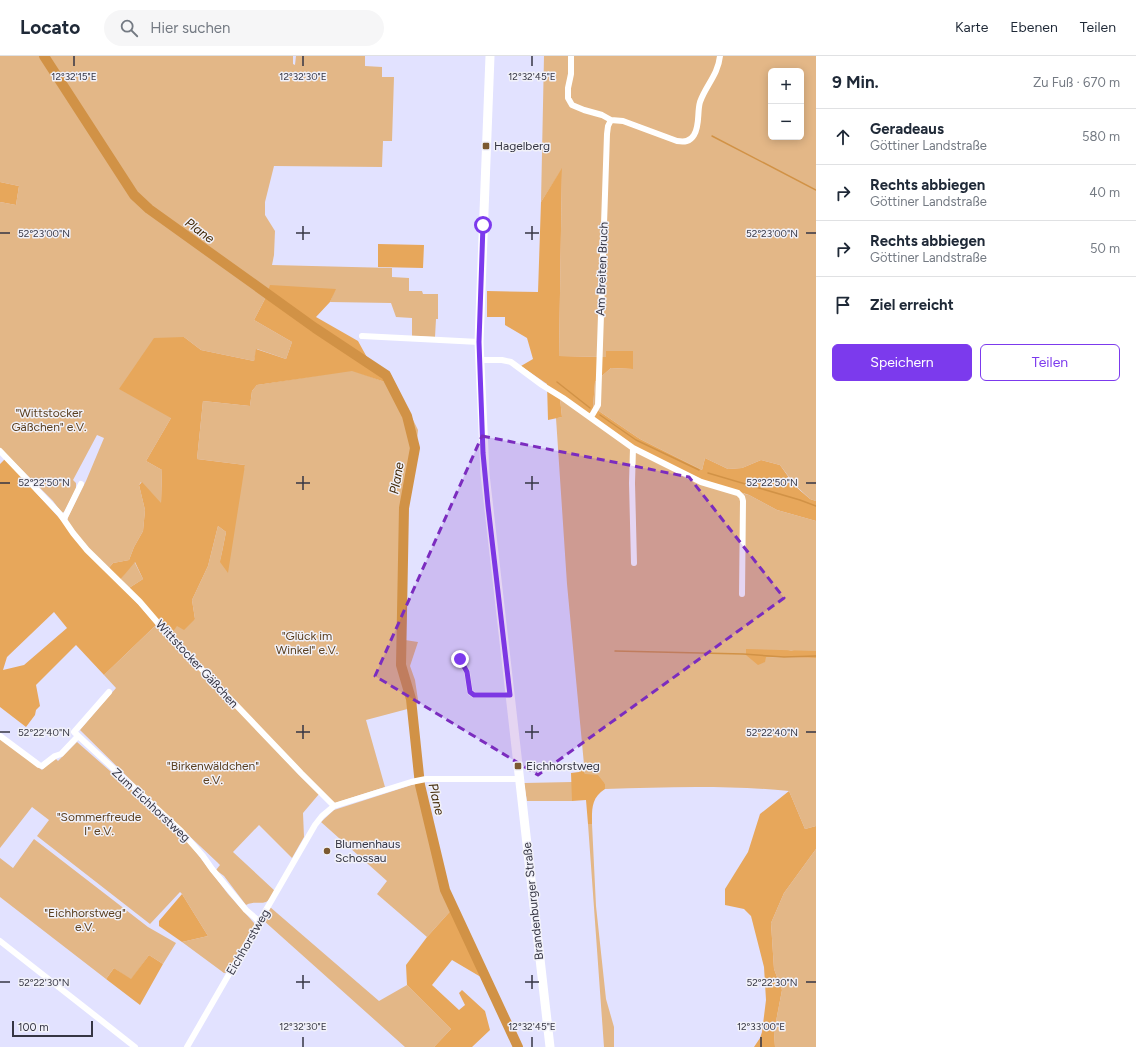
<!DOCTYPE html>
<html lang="de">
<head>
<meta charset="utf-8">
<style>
	body { margin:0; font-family:Figtree,sans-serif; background:#f6f6f7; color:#1f2937 }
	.controls { position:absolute; right:12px; top:12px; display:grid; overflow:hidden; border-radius:6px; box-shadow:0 2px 10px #0003 }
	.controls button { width:36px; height:36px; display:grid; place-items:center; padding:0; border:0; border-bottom:1px solid #e0e1e3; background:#fff; color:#1f2937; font:20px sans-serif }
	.scale { position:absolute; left:12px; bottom:10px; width:81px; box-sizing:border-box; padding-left:4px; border:2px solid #363644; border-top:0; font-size:11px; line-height:14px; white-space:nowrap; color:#363644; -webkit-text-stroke:3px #f1f1f9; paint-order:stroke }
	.stop { position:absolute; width:12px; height:12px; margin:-9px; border:3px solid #7c3aed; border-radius:50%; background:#fff }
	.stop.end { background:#7c3aed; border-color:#fff; box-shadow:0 1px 4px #0008 }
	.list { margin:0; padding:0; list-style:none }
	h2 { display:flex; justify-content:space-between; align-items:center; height:52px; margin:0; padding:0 16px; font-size:17px }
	h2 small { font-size:13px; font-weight:400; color:#747a83 }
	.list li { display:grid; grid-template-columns:26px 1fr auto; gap:12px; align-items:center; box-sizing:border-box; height:56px; padding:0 16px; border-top:1px solid #e0e1e3 }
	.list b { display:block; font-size:15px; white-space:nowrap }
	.list p { margin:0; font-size:13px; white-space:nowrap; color:#747a83 }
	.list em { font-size:13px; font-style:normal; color:#747a83 }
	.actions { display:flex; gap:8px; padding:12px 16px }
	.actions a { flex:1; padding:9px 0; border:1px solid #7c3aed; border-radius:6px; text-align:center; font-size:14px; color:#7c3aed }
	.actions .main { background:#7c3aed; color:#fff }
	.icon { flex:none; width:22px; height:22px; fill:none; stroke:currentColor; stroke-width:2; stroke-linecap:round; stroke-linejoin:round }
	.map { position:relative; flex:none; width:816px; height:991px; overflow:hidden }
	header { display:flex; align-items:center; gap:24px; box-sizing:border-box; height:56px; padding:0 20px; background:#fff; border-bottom:1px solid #e0e1e3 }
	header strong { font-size:19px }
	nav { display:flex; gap:22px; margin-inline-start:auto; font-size:14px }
	.search { width:280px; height:36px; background:#f6f6f7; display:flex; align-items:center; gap:10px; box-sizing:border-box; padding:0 14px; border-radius:22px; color:#747a83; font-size:15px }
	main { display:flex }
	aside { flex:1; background:#fff }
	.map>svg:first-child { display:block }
	.green { fill:#e3b787; fill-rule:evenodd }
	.forest { fill:#e7a75b; fill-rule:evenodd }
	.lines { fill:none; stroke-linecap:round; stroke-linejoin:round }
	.stream { stroke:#d19246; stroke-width:1.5 }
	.river { stroke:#d19246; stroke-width:10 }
	.street { stroke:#fff; stroke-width:6 }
	.secondary { stroke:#fff; stroke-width:9 }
	.route { stroke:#7c3aed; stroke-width:5 }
	.marked { fill:#7b2cbf; fill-opacity:0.2; stroke:#7b2cbf; stroke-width:3; stroke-dasharray:8 5; stroke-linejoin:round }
	.ticks { fill:none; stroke:#363644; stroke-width:1.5 }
	.poi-dot { fill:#7b5930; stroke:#f1f1f9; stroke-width:1.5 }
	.labels { text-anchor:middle; stroke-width:3; stroke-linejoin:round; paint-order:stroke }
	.poi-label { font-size:12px; fill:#363644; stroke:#f1f1f9; text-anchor:start }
	.street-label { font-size:12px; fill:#363644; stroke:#f1f1f9 }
	.park-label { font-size:12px; fill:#5a3f1f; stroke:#f1f1f9 }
	.water-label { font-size:13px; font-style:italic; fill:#432a08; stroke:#f1f1f9 }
	.ticks-label { font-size:10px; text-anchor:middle; fill:#363644; stroke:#f1f1f9; stroke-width:3; stroke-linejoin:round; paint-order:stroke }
</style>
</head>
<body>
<header>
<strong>Locato</strong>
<div class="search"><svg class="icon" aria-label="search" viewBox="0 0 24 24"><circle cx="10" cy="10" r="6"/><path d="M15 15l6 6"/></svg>Hier suchen</div>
<nav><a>Karte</a><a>Ebenen</a><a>Teilen</a></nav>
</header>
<main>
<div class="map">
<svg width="816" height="991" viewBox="0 0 816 991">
	<rect width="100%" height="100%" fill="#e2e2ff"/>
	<!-- green -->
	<path class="green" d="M 0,0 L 44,0 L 133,139 L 149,154 L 134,138 L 45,0 L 293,0 L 293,8 L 295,9 L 296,0 L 365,0 L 365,10 L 382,11 L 382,21 L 394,21 L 392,85 L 383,85 L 382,111 L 274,110 L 265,146 L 265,159 L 275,175 L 274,199 L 272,209 L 392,212 L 392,221 L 409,222 L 409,235 L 422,235 L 423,238 L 438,238 L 438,263 L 436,263 L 435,281 L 412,280 L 412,262 L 396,261 L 391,247 L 330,246 L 335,233 L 266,241 L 254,264 L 292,286 L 286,303 L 257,293 L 254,305 L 201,294 L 184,281 L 171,362 L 146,405 L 162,414 L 161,448 L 141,426 L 139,429 L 145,454 L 143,475 L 134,491 L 129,504 L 113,507 L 108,513 L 89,493 L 67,466 L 68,461 L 86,425 L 104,382 L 97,379 L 73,424 L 76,427 L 76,433 L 64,456 L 62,457 L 53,445 L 0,392 L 0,146 L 16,149 L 19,130 L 0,126 Z
		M 544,0 L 816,0 L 816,445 L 810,443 L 795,429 L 780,409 L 761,404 L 742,412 L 728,413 L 705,402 L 702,414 L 640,383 L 593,351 L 595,326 L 611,312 L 633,313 L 606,295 L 606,301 L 559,300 L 562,113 L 541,146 ZM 771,15 L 801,15 L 801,81 L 771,81 Z
		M 352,314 L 385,326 L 385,317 L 389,315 L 418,374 L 415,403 L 409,435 L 407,457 L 404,516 L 405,584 L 418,586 L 410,610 L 415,624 L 418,644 L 415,651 L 366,664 L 385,731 L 335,747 L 321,735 L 171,579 L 177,569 L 195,563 L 192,544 L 208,510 L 218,470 L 226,476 L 220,506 L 245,409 L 197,403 L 203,345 L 250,350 L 252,335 L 257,329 Z
		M 560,342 L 745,438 L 749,439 L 777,454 L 816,465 L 816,595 L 794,595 L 791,594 L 766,601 L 816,602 L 816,770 L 805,773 L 789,735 C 727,729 666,731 605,733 L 605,728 L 585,719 L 567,528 L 556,362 L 562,361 Z
		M 134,505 L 143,523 L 129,532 L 120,524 Z
		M 156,569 L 199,612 L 301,721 L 319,738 L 303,757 L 304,781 L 292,802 L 259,769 L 233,796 L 275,835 C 273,838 270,844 266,846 C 260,848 254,845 246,849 L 224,820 L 216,814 L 220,809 L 217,806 L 151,744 L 80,674 L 116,632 L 104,619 Z
		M 0,682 L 42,714 L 55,702 L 58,705 L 77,686 L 175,772 L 189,787 L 228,838 L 254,867 L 254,870 L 228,916 L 224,917 L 182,886 L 208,880 L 182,838 L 180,836 L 150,868 L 37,780 L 49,764 L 32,751 L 0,792 Z
		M 572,726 L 572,745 L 527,745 L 524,727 Z
		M 418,727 L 421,727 L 446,834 L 454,851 L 427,881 L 377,838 L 387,825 L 321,766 L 334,754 Z
		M 588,768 L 592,768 L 596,850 L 606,943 L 614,971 L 614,991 L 604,991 Z
		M 34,783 L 148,871 L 176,887 L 163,908 L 149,899 L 131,924 L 114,912 L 106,923 L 0,841 L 0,802 L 13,812 Z
		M 816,793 L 816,991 L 775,991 L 774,976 L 782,934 L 774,913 L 771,867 L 784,837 Z
		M 270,851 L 379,945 L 407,929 L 451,973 L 434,991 L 405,991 L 263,864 Z"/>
	<!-- forest -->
	<path class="forest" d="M 562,112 L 559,300 L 606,301 L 606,295 L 633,295 L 633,313 L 611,312 L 595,326 L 593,351 L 640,383 L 702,414 L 705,402 L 728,413 L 742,412 L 761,404 L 780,409 L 795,430 L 810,443 L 816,445 L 816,465 L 777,454 L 749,439 L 706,425 L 633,391 L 560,342 L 562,361 L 548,364 L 547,328 L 521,310 L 533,303 L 527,282 L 505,269 L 505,261 L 487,261 L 487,235 L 538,236 L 541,146 Z
		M 0,126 L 19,130 L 16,149 L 0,146 Z
		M 378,188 L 424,189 L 423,212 L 378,211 Z
		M 270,229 L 336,233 L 330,246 L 316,261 L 358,285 L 369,305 L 385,317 L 385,326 L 352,315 L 257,329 L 252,335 L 250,350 L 203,345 L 197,403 L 245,409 L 228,517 L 220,506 L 226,476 L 218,470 L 208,510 L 192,544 L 195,563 L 184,574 L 177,570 L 171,579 L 129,532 L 143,523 L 135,506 L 120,524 L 108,513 L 113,507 L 129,504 L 134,491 L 143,475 L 145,454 L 139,429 L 142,426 L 161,447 L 162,414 L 146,405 L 171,362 L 119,333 L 154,282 L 184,281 L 201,294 L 254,305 L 256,293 L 286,303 L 292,286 L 254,264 L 266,241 Z
		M 5,403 L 138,548 L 156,569 L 104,619 L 76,589 L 36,629 L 40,650 L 36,654 L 35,659 L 26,671 L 0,651 L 0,408 ZM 54,556 L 67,572 L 24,609 L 3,614 L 7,601 Z
		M 746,593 L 816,595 L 816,602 L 766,601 L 765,606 L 758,609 L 746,599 Z
		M 583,710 L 585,718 L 598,719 L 605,728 L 605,733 C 591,742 592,753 592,768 L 588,768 L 586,744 L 572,745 L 571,717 L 579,716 Z
		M 789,735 L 805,773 L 816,770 L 816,793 L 784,837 L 771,867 L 774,913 L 782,934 L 774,976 L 775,991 L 754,991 L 760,982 L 762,976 L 766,944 L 764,911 L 751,860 L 744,853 L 725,849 L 725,833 L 748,796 L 760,758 Z
		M 182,838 L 208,880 L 182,886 L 159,870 L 159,865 Z
		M 454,851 L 491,927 L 452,904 L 432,929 L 459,954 L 465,949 L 459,937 L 462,934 L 485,955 L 490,974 L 472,991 L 434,991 L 451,973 L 407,929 L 406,909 L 427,881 Z
		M 149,899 L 163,908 L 140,949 L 106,923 L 114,912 L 131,923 Z"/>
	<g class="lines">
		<!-- stream -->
		<path class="stream" d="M 712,80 L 816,134
			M 557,326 L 590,352
			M 600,359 L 636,384 L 699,414
			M 708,417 L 800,444 L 816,450
			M 615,595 L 743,598 L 784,601 L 816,600"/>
		<!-- river -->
		<path class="river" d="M 44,0 L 134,139 L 149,153 L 315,272 L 386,319 L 407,360 L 415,392 L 404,452 L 401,609 L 411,643 L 420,729 L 445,834 L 518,991"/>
		<!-- street -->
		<path class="street" d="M 571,0 L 571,18 L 568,32 L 568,42 L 572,49 L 584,54 L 602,59 L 611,64 L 623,65 L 677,85 C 684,86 690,86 694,79 C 700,70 697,56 700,46 C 706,29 718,19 720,0
			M 362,280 L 479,286
			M 479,304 L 502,304 L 511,306 L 542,329 L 563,342 L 633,392 L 701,426 L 738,437 L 742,441 L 743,445 L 742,538
			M 591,361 L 598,349 L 607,78 L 608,70 L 611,64
			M 633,392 L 632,427 L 634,507
			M 0,395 L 60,458 L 73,477 L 87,494 L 140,546 L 164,574 L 214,626 L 301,717 L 334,750
			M 64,463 L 81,428
			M 460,603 L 467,616 L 470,636 L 474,639 L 510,639
			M 109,636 L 74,676 L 181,775 L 203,800 L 212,813 L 246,854 L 260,866
			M 0,680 L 39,709 L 42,710 L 55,700 L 61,698 L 78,680
			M 0,885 L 135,991
			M 187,991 L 315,769 L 322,760 L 334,750 L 411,726 L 426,723 L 520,723"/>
		<!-- secondary -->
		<path class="secondary" d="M 490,0 L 479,286 L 485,418 L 550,991"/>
	</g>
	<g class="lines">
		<!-- route -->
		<path class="route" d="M 460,603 L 467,616 L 470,636 L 474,639 L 510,639 L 488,450 L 483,397 L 479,286 L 483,169"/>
	</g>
	<!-- marked area -->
	<path class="marked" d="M 482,380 L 689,421 L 784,542 L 538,719 L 375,620 Z"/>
	<!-- ticks -->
	<path class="ticks" d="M 74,0 L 74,10M 303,0 L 303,10M 532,0 L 532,10M 303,170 L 303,184M 532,170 L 532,184M 0,177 L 10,177M 296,177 L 310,177M 525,177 L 539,177M 806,177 L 816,177M 303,420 L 303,434M 532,420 L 532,434M 0,427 L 10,427M 296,427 L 310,427M 525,427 L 539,427M 806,427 L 816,427M 303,669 L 303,683M 532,669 L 532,683M 0,676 L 10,676M 296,676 L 310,676M 525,676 L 539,676M 806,676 L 816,676M 303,919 L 303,933M 532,919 L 532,933M 0,926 L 10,926M 296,926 L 310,926M 525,926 L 539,926M 806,926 L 816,926M 303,981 L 303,991M 532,981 L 532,991M 761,981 L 761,991"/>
	<!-- markers -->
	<g class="poi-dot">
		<rect x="482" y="86" width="8" height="8" rx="2"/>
		<rect x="514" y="706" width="8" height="8" rx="2"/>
		<circle cx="327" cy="795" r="4"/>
	</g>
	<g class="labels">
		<!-- poi labels -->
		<g class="poi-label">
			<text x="494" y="94">Hagelberg</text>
			<text x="526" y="714">Eichhorstweg</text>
			<text x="335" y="792">Blumenhaus<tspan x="335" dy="14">Schossau</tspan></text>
		</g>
		<!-- street labels -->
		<g class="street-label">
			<text transform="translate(602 213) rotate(-88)" y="4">Am Breiten Bruch</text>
			<text transform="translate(197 608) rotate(47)" y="4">Wittstocker Gäßchen</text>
			<text transform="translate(151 749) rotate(43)" y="4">Zum Eichhorstweg</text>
			<text transform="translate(533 845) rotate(-96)" y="4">Brandenburger Straße</text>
			<text transform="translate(248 886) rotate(-60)" y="4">Eichhorstweg</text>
		</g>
		<!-- park labels -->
		<g class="park-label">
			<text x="49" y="361">"Wittstocker<tspan x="49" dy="14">Gäßchen" e.V.</tspan></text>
			<text x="307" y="584">"Glück im<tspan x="307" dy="14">Winkel" e.V.</tspan></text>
			<text x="213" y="714">"Birkenwäldchen"<tspan x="213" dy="14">e.V.</tspan></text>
			<text x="99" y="765">"Sommerfreude<tspan x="99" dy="14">I" e.V.</tspan></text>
			<text x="85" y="861">"Eichhorstweg"<tspan x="85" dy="14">e.V.</tspan></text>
		</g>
		<!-- water labels -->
		<g class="water-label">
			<text transform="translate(200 174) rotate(36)" y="5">Plane</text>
			<text transform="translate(396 422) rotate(-80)" y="5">Plane</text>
			<text transform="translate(437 743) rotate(77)" y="5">Plane</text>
		</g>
	</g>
	<g class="ticks-label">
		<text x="74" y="24">12°32'15"E</text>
		<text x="303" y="24">12°32'30"E</text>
		<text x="532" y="24">12°32'45"E</text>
		<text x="44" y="181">52°23'00"N</text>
		<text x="772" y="181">52°23'00"N</text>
		<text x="44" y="430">52°22'50"N</text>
		<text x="772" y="430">52°22'50"N</text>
		<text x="44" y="680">52°22'40"N</text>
		<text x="772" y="680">52°22'40"N</text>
		<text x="44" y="930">52°22'30"N</text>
		<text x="772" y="930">52°22'30"N</text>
		<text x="303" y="974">12°32'30"E</text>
		<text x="532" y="974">12°32'45"E</text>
		<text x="761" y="974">12°33'00"E</text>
	</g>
</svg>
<div class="controls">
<button>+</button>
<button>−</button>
</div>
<div class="scale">100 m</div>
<div class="stop" style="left:483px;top:169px"></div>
<div class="stop end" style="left:460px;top:603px"></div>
</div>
<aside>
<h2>9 Min.<small>Zu Fuß · 670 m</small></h2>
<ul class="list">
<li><svg class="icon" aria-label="ahead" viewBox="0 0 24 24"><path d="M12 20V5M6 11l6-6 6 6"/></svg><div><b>Geradeaus</b><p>Göttiner Landstraße</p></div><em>580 m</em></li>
<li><svg class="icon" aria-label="right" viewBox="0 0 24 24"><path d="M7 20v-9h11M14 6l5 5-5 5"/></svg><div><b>Rechts abbiegen</b><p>Göttiner Landstraße</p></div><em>40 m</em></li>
<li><svg class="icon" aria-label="right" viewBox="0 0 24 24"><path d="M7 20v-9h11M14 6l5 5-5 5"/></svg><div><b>Rechts abbiegen</b><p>Göttiner Landstraße</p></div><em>50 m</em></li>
<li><svg class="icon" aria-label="arrive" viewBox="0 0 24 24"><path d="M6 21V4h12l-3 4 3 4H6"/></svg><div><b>Ziel erreicht</b></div></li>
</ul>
<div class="actions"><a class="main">Speichern</a><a>Teilen</a></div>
</aside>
</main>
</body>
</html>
